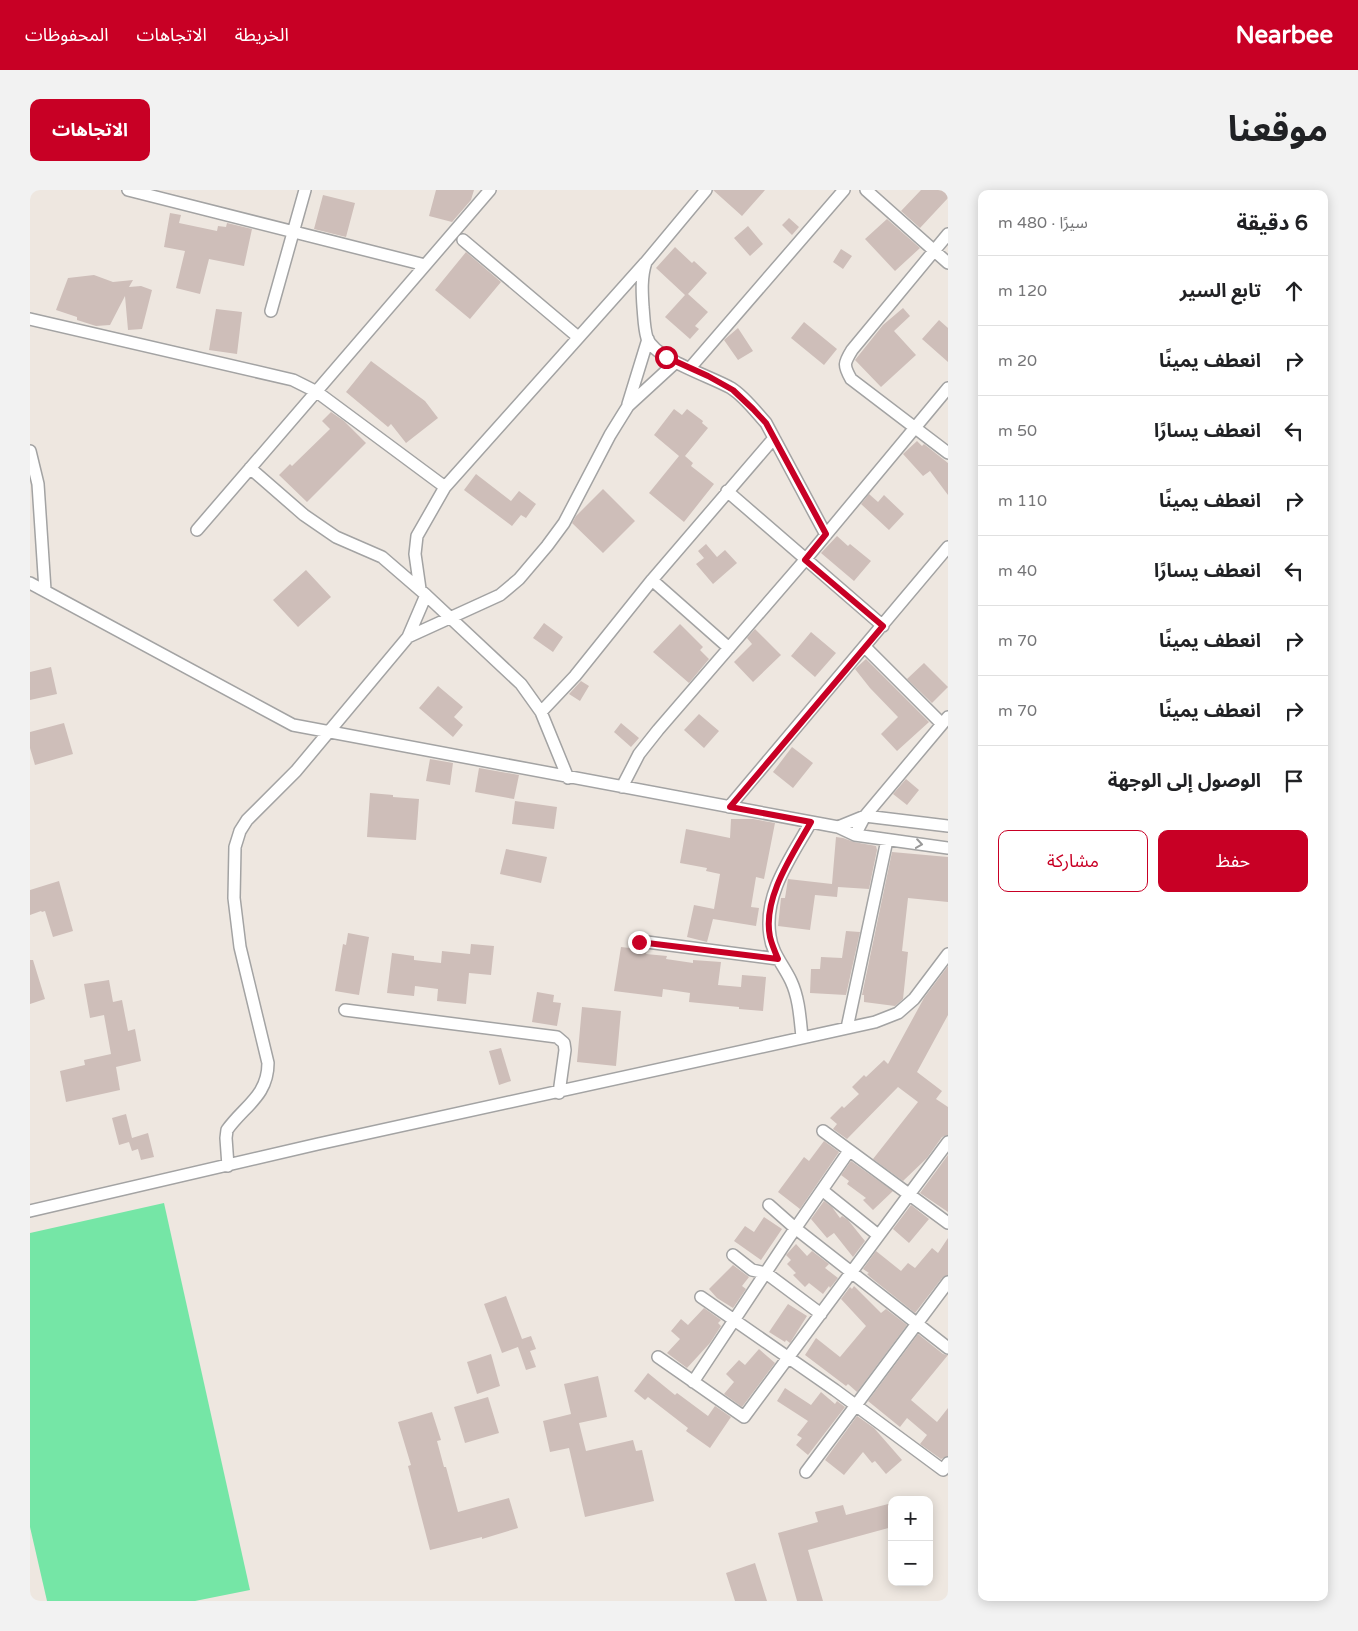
<!DOCTYPE html>
<html lang="ar">
<head>
<meta charset="utf-8">
<style>
	body { margin:0; font-family:"Varela Round","Noto Sans Arabic",sans-serif; background:#f2f2f2; color:#202124; direction:rtl }
	.controls { position:absolute; right:15px; bottom:15px; display:grid; overflow:hidden; border-radius:10px; box-shadow:0 2px 12px #0003 }
	.controls button { width:45px; height:45px; display:grid; place-items:center; padding:0; border:0; border-bottom:1px solid #e0e0e0; background:#fff; color:#202124; font:25px sans-serif }
	.stop { position:absolute; width:15px; height:15px; margin:-11px; border:4px solid #c80025; border-radius:50%; background:#fff }
	.stop.end { background:#c80025; border-color:#fff; box-shadow:0 1px 5px #0008 }
	.list { margin:0; padding:0; list-style:none }
	h2 { display:flex; justify-content:space-between; align-items:center; height:65px; margin:0; padding:0 20px; font-size:21px }
	h2 small { font-size:16px; font-weight:400; color:#757577 }
	.list li { display:grid; grid-template-columns:32px 1fr auto; gap:15px; align-items:center; box-sizing:border-box; height:70px; padding:0 20px; border-top:1px solid #e0e0e0 }
	.list b { display:block; font-size:19px; white-space:nowrap }
	.list em { font-size:16px; font-style:normal; color:#757577 }
	.actions { display:flex; gap:10px; padding:15px 20px }
	.actions a { flex:1; padding:11px 0; border:1px solid #c80025; border-radius:10px; text-align:center; font-size:18px; color:#c80025 }
	.actions .main { background:#c80025; color:#fff }
	.icon { flex:none; width:28px; height:28px; fill:none; stroke:currentColor; stroke-width:2; stroke-linecap:round; stroke-linejoin:round }
	.map { position:relative; flex:none; width:918px; height:1411px; overflow:hidden; direction:ltr; border-radius:10px }
	header { display:flex; align-items:center; gap:30px; box-sizing:border-box; height:70px; padding:0 25px; background:#c80025; color:#fff }
	header strong { font-size:24px }
	nav { display:flex; gap:28px; margin-inline-start:auto; font-size:18px }
	.intro { display:flex; align-items:center; justify-content:space-between; box-sizing:border-box; height:120px; padding:0 30px }
	h1 { margin:0; font-size:35px }
	.button { padding:12px 22px; border-radius:10px; background:#c80025; color:#fff; font-size:18px; font-weight:700 }
	main { display:flex; gap:30px; padding:0 30px }
	aside { flex:1; background:#fff; border-radius:10px; box-shadow:0 2px 12px #0003 }
	.map>svg:first-child { display:block }
	.pitch { fill:#75e6a6 }
	.building { fill:#cebeb9 }
	.lines { fill:none; stroke-linecap:round; stroke-linejoin:round }
	.street-casing { stroke:#a3a3a3; stroke-width:14 }
	.street { stroke:#fff; stroke-width:11 }
	.oneway { stroke:#999 }
	.route { stroke:#c80025; stroke-width:6 }
</style>
</head>
<body>
<header>
<strong>Nearbee</strong>
<nav><a>الخريطة</a><a>الاتجاهات</a><a>المحفوظات</a></nav>
</header>
<div class="intro"><h1>موقعنا</h1><a class="button">الاتجاهات</a></div>
<main>
<aside>
<h2>6 دقيقة<small>سيرًا · 480 m</small></h2>
<ul class="list">
<li><svg class="icon" aria-label="ahead" viewBox="0 0 24 24"><path d="M12 20V5M6 11l6-6 6 6"/></svg><div><b>تابع السير</b></div><em>120 m</em></li>
<li><svg class="icon" aria-label="right" viewBox="0 0 24 24"><path d="M7 20v-9h11M14 6l5 5-5 5"/></svg><div><b>انعطف يمينًا</b></div><em>20 m</em></li>
<li><svg class="icon" aria-label="left" viewBox="0 0 24 24"><path d="M17 20v-9H6M10 6l-5 5 5 5"/></svg><div><b>انعطف يسارًا</b></div><em>50 m</em></li>
<li><svg class="icon" aria-label="right" viewBox="0 0 24 24"><path d="M7 20v-9h11M14 6l5 5-5 5"/></svg><div><b>انعطف يمينًا</b></div><em>110 m</em></li>
<li><svg class="icon" aria-label="left" viewBox="0 0 24 24"><path d="M17 20v-9H6M10 6l-5 5 5 5"/></svg><div><b>انعطف يسارًا</b></div><em>40 m</em></li>
<li><svg class="icon" aria-label="right" viewBox="0 0 24 24"><path d="M7 20v-9h11M14 6l5 5-5 5"/></svg><div><b>انعطف يمينًا</b></div><em>70 m</em></li>
<li><svg class="icon" aria-label="right" viewBox="0 0 24 24"><path d="M7 20v-9h11M14 6l5 5-5 5"/></svg><div><b>انعطف يمينًا</b></div><em>70 m</em></li>
<li><svg class="icon" aria-label="arrive" viewBox="0 0 24 24"><path d="M6 21V4h12l-3 4 3 4H6"/></svg><div><b>الوصول إلى الوجهة</b></div></li>
</ul>
<div class="actions"><a class="main">حفظ</a><a>مشاركة</a></div>
</aside>
<div class="map">
<svg width="918" height="1411" viewBox="0 0 918 1411">
	<rect width="100%" height="100%" fill="#eee7e0"/>
	<!-- pitch -->
	<path class="pitch" d="M 134,1013 L 220,1400 L 165,1411 L 17,1411 L 0,1337 L 0,1043 Z"/>
	<!-- building -->
	<path class="building" d="M 406,0 L 444,0 L 441,10 L 422,32 L 399,26 Z
		M 683,0 L 735,0 L 712,26 Z
		M 891,0 L 918,0 L 918,8 L 890,38 L 871,21 Z
		M 293,5 L 325,13 L 316,47 L 284,39 Z
		M 140,23 L 151,25 L 149,33 L 187,41 L 188,36 L 196,37 L 197,33 L 222,39 L 214,76 L 179,69 L 170,104 L 146,98 L 155,61 L 134,57 Z
		M 759,28 L 769,37 L 762,45 L 752,35 Z
		M 857,29 L 890,58 L 865,81 L 835,49 Z
		M 718,36 L 733,54 L 720,66 L 704,48 Z
		M 645,57 L 662,73 L 664,71 L 677,83 L 658,104 L 678,122 L 665,136 L 669,139 L 660,149 L 635,127 L 655,105 L 626,78 Z
		M 811,59 L 822,66 L 813,79 L 803,72 Z
		M 436,62 L 471,92 L 440,129 L 405,100 Z
		M 64,85 L 83,92 L 103,90 L 99,97 L 111,96 L 122,100 L 112,139 L 98,140 L 95,106 L 80,135 L 66,136 L 47,130 L 47,127 L 26,120 L 38,88 Z
		M 873,118 L 880,126 L 864,141 L 886,165 L 851,197 L 825,170 L 853,135 Z
		M 186,119 L 212,122 L 207,164 L 179,160 Z
		M 909,130 L 918,138 L 918,172 L 892,149 Z
		M 774,132 L 807,159 L 794,175 L 761,148 Z
		M 708,138 L 723,161 L 708,170 L 694,150 Z
		M 341,171 L 395,211 L 408,228 L 376,253 L 361,234 L 358,237 L 316,202 Z
		M 644,219 L 652,225 L 657,219 L 673,231 L 672,233 L 678,238 L 655,266 L 663,273 L 661,276 L 684,294 L 654,332 L 619,303 L 649,266 L 624,245 Z
		M 301,222 L 314,231 L 336,253 L 277,312 L 249,285 L 260,274 L 262,276 L 300,239 L 292,231 Z
		M 887,251 L 892,256 L 894,254 L 918,273 L 918,305 L 900,281 L 893,286 L 873,264 Z
		M 446,284 L 481,311 L 489,301 L 506,314 L 496,328 L 491,325 L 482,336 L 434,300 Z
		M 573,299 L 605,331 L 573,363 L 542,333 L 546,326 Z
		M 839,304 L 848,312 L 854,305 L 874,324 L 859,340 L 831,314 Z
		M 807,346 L 818,356 L 820,354 L 841,371 L 824,391 L 791,363 Z
		M 676,354 L 687,367 L 695,360 L 707,373 L 683,394 L 666,374 L 674,368 L 668,361 Z
		M 276,380 L 301,407 L 268,437 L 243,410 Z
		M 514,433 L 533,447 L 523,462 L 503,448 Z
		M 650,434 L 673,457 L 670,460 L 679,469 L 659,493 L 623,462 Z
		M 725,439 L 751,465 L 723,492 L 704,472 L 722,454 L 717,448 Z
		M 781,442 L 806,463 L 785,487 L 761,466 Z
		M 836,469 L 899,532 L 867,561 L 851,544 L 868,527 L 840,498 L 825,479 Z
		M 894,473 L 918,497 L 902,513 L 877,489 Z
		M 21,477 L 27,504 L 0,510 L 0,482 Z
		M 551,491 L 559,496 L 550,511 L 539,504 Z
		M 408,496 L 433,517 L 424,527 L 433,535 L 423,547 L 389,518 Z
		M 669,524 L 689,541 L 674,558 L 654,540 Z
		M 34,533 L 43,564 L 5,575 L 0,558 L 0,542 Z
		M 591,533 L 609,548 L 601,557 L 584,542 Z
		M 762,557 L 783,573 L 763,598 L 743,582 Z
		M 400,569 L 423,573 L 420,595 L 396,591 Z
		M 449,578 L 489,585 L 484,609 L 445,602 Z
		M 876,589 L 889,600 L 877,615 L 863,604 Z
		M 340,603 L 363,605 L 363,607 L 389,609 L 386,650 L 337,647 Z
		M 485,611 L 527,617 L 524,639 L 482,634 Z
		M 701,629 L 723,629 L 745,633 L 734,689 L 726,687 L 721,717 L 729,718 L 726,736 L 683,729 L 677,752 L 657,747 L 664,715 L 684,719 L 690,684 L 676,681 L 677,678 L 650,673 L 656,639 L 700,648 Z
		M 806,647 L 813,648 L 824,652 L 846,656 L 847,660 L 839,699 L 808,697 L 807,707 L 785,705 L 780,740 L 748,736 L 751,708 L 755,708 L 758,689 L 802,694 Z
		M 476,659 L 517,667 L 511,693 L 470,684 Z
		M 862,662 L 918,667 L 918,712 L 878,708 L 872,761 L 878,762 L 873,809 L 865,816 L 834,812 L 834,805 L 832,805 Z
		M 29,691 L 43,741 L 23,747 L 15,721 L 12,722 L 11,721 L 0,725 L 0,700 Z
		M 816,741 L 830,742 L 816,805 L 780,803 L 781,779 L 790,779 L 791,767 L 812,768 Z
		M 318,743 L 339,747 L 329,805 L 305,801 L 313,754 L 316,755 Z
		M 441,754 L 464,756 L 461,785 L 439,783 L 436,814 L 407,811 L 408,799 L 385,796 L 384,806 L 357,803 L 362,763 L 384,766 L 384,770 L 411,773 L 412,761 L 440,764 Z
		M 591,757 L 617,760 L 616,764 L 637,766 L 636,769 L 663,773 L 663,770 L 691,772 L 688,795 L 711,797 L 712,785 L 736,787 L 733,821 L 709,819 L 709,817 L 659,812 L 660,803 L 633,799 L 632,807 L 584,801 Z
		M 0,770 L 3,770 L 15,809 L 0,814 Z
		M 918,776 L 918,825 L 887,882 L 912,901 L 906,909 L 918,917 L 918,945 L 912,947 L 897,968 L 873,991 L 843,969 L 888,912 L 868,897 L 817,949 L 803,939 L 807,934 L 800,928 L 812,916 L 814,918 L 829,904 L 822,897 L 834,885 L 836,887 L 854,870 L 858,874 L 894,808 Z
		M 79,790 L 83,812 L 92,810 L 98,841 L 105,839 L 111,871 L 86,877 L 90,900 L 36,912 L 30,881 L 55,875 L 54,870 L 81,864 L 74,825 L 60,828 L 54,794 Z
		M 507,802 L 524,805 L 523,812 L 531,813 L 527,836 L 502,832 Z
		M 552,817 L 591,821 L 586,876 L 547,872 Z
		M 471,858 L 481,891 L 469,895 L 459,861 Z
		M 96,924 L 102,948 L 118,943 L 124,967 L 111,970 L 108,959 L 102,961 L 99,952 L 89,955 L 82,928 Z
		M 794,951 L 809,962 L 770,1019 L 748,1002 L 774,967 L 779,971 Z
		M 918,965 L 918,1022 L 890,1003 Z
		M 821,971 L 863,1001 L 843,1020 L 833,1010 L 836,1008 L 817,994 L 819,991 L 811,985 Z
		M 794,1011 L 802,1017 L 810,1028 L 812,1026 L 818,1030 L 835,1051 L 823,1067 L 804,1043 L 797,1048 L 781,1029 Z
		M 881,1015 L 899,1029 L 879,1053 L 863,1039 Z
		M 734,1027 L 752,1039 L 731,1070 L 704,1051 L 715,1036 L 724,1042 Z
		M 918,1048 L 918,1085 L 912,1088 L 885,1123 L 840,1087 L 837,1084 L 839,1083 L 833,1079 L 846,1061 L 871,1081 L 878,1073 L 885,1078 L 902,1058 L 908,1063 Z
		M 766,1054 L 777,1066 L 782,1061 L 799,1074 L 795,1078 L 808,1088 L 800,1098 L 799,1096 L 793,1104 L 779,1093 L 775,1097 L 763,1085 L 766,1083 L 757,1074 L 761,1070 L 756,1065 Z
		M 703,1075 L 719,1087 L 712,1096 L 716,1099 L 703,1118 L 687,1108 L 679,1099 Z
		M 824,1096 L 851,1123 L 856,1119 L 877,1135 L 827,1202 L 818,1194 L 816,1196 L 775,1165 L 786,1148 L 810,1167 L 836,1136 L 811,1109 L 820,1097 L 822,1099 Z
		M 476,1106 L 492,1149 L 501,1146 L 506,1159 L 500,1161 L 506,1177 L 496,1180 L 488,1157 L 472,1163 L 454,1114 Z
		M 758,1114 L 777,1126 L 760,1153 L 756,1150 L 755,1152 L 739,1142 Z
		M 674,1118 L 691,1130 L 688,1133 L 691,1136 L 680,1153 L 657,1178 L 637,1163 L 650,1149 L 641,1141 L 651,1129 L 658,1135 Z
		M 888,1144 L 913,1164 L 918,1165 L 881,1210 L 907,1232 L 918,1218 L 918,1266 L 911,1269 L 890,1254 L 897,1245 L 877,1228 L 870,1237 L 838,1211 Z
		M 729,1159 L 745,1173 L 712,1217 L 694,1204 L 704,1192 L 696,1184 L 709,1170 L 715,1175 Z
		M 461,1164 L 470,1196 L 447,1204 L 437,1172 Z
		M 618,1183 L 645,1205 L 647,1203 L 678,1226 L 685,1216 L 701,1227 L 680,1258 L 656,1241 L 658,1238 L 618,1207 L 615,1210 L 604,1201 Z
		M 568,1186 L 577,1227 L 549,1233 L 556,1261 L 603,1250 L 606,1261 L 612,1260 L 624,1311 L 555,1327 L 539,1258 L 520,1262 L 513,1231 L 541,1224 L 534,1194 Z
		M 755,1198 L 781,1215 L 791,1202 L 805,1214 L 807,1211 L 815,1217 L 778,1265 L 766,1255 L 772,1248 L 767,1245 L 778,1231 L 747,1211 Z
		M 458,1207 L 469,1243 L 435,1253 L 424,1217 Z
		M 402,1222 L 411,1250 L 407,1251 L 414,1277 L 416,1277 L 428,1322 L 479,1308 L 488,1338 L 452,1349 L 452,1347 L 400,1360 L 378,1276 L 381,1275 L 368,1232 Z
		M 827,1226 L 844,1238 L 872,1270 L 856,1284 L 845,1271 L 842,1273 L 833,1262 L 814,1285 L 795,1270 Z
		M 862,1313 L 862,1337 L 778,1360 L 793,1411 L 767,1411 L 748,1343 L 788,1332 L 785,1322 L 813,1315 L 816,1325 Z
		M 725,1373 L 737,1411 L 705,1411 L 696,1383 Z"/>
	<g class="lines">
		<!-- street casing -->
		<g class="street-casing">
			<path id="street" d="M 98,0 L 395,75
				M 676,0 L 616,72 C 611,87 612,102 613,117 C 614,127 614,138 617,148 C 625,169 680,186 701,198 C 714,206 726,222 736,233 L 796,345
				M 836,0 L 918,73
				M 918,44 L 822,160 C 814,173 813,175 821,189 L 918,263
				M 433,50 L 548,147
				M 241,121 L 275,0
				M 0,129 L 263,190 L 287,202 L 415,297
				M 660,178 L 814,0
				M 598,214 L 618,149
				M 0,261 L 8,294 L 15,400
				M 220,278 L 274,325 L 306,347 L 352,367 L 396,405 L 491,494 L 511,522 L 538,588
				M 697,301 L 853,436
				M 167,340 L 460,0
				M 622,390 L 699,458
				M 0,393 L 263,535 L 808,637 L 825,645 L 918,658
				M 390,399 L 385,364 L 387,346 L 415,297 L 615,73
				M 378,447 L 396,405
				M 835,457 L 912,534
				M 511,522 L 545,486 L 622,390 L 744,248
				M 592,597 L 609,564 L 628,540 L 775,370 L 918,198
				M 699,617 L 918,357
				M 808,637 L 835,626 L 918,636
				M 825,645 L 835,626 L 918,527
				M 609,751 L 748,769
				M 315,820 L 527,847 L 534,853 L 535,860 L 529,903
				M 817,838 L 857,650
				M 772,847 C 770,828 769,808 761,791 C 754,776 742,763 740,746 C 733,704 762,666 781,632
				M 793,941 L 918,1033
				M 198,976 L 196,948 L 197,940 C 214,916 238,906 238,873 L 210,757 L 204,708 L 205,657 L 210,641 L 217,630 L 266,581 L 378,447 L 470,405 L 489,389 L 517,356 L 534,333 L 580,245 L 598,216 L 646,172
				M 792,1000 L 848,1045
				M 739,1015 L 765,1038 L 918,1158
				M 0,1021 L 288,954 L 845,832 L 868,823 L 884,809 L 918,764
				M 703,1065 L 722,1080 L 736,1083 L 791,1124
				M 671,1107 L 805,1200 L 913,1280 L 918,1273
				M 628,1167 L 714,1227 L 918,952
				M 663,1192 L 758,1049 L 819,961
				M 776,1282 L 918,1092"/>
		</g>
		<!-- street -->
		<use href="#street" class="street"/>
	</g>
	<!-- one-way arrows -->
	<defs><path id="oneway-chevron" d="M-2-3.5L2.5 0L-2 3.5" fill="none" stroke-width="1.6" stroke-linecap="round" stroke-linejoin="round" transform="scale(1.25)"/></defs>
	<use class="oneway" href="#oneway-chevron" transform="translate(889 654) rotate(8)"/>
	<g class="lines">
		<!-- route -->
		<path class="route" d="M 609,752 L 748,769 C 745,762 742,755 740,747 C 732,708 763,664 781,632 L 700,617 L 853,436 L 775,370 L 796,344 L 736,233 L 723,219 L 703,200 L 678,186 L 636,167"/>
	</g>
</svg>
<div class="controls">
<button>+</button>
<button>−</button>
</div>
<div class="stop" style="left:636px;top:167px"></div>
<div class="stop end" style="left:609px;top:752px"></div>
</div>
</main>
</body>
</html>
